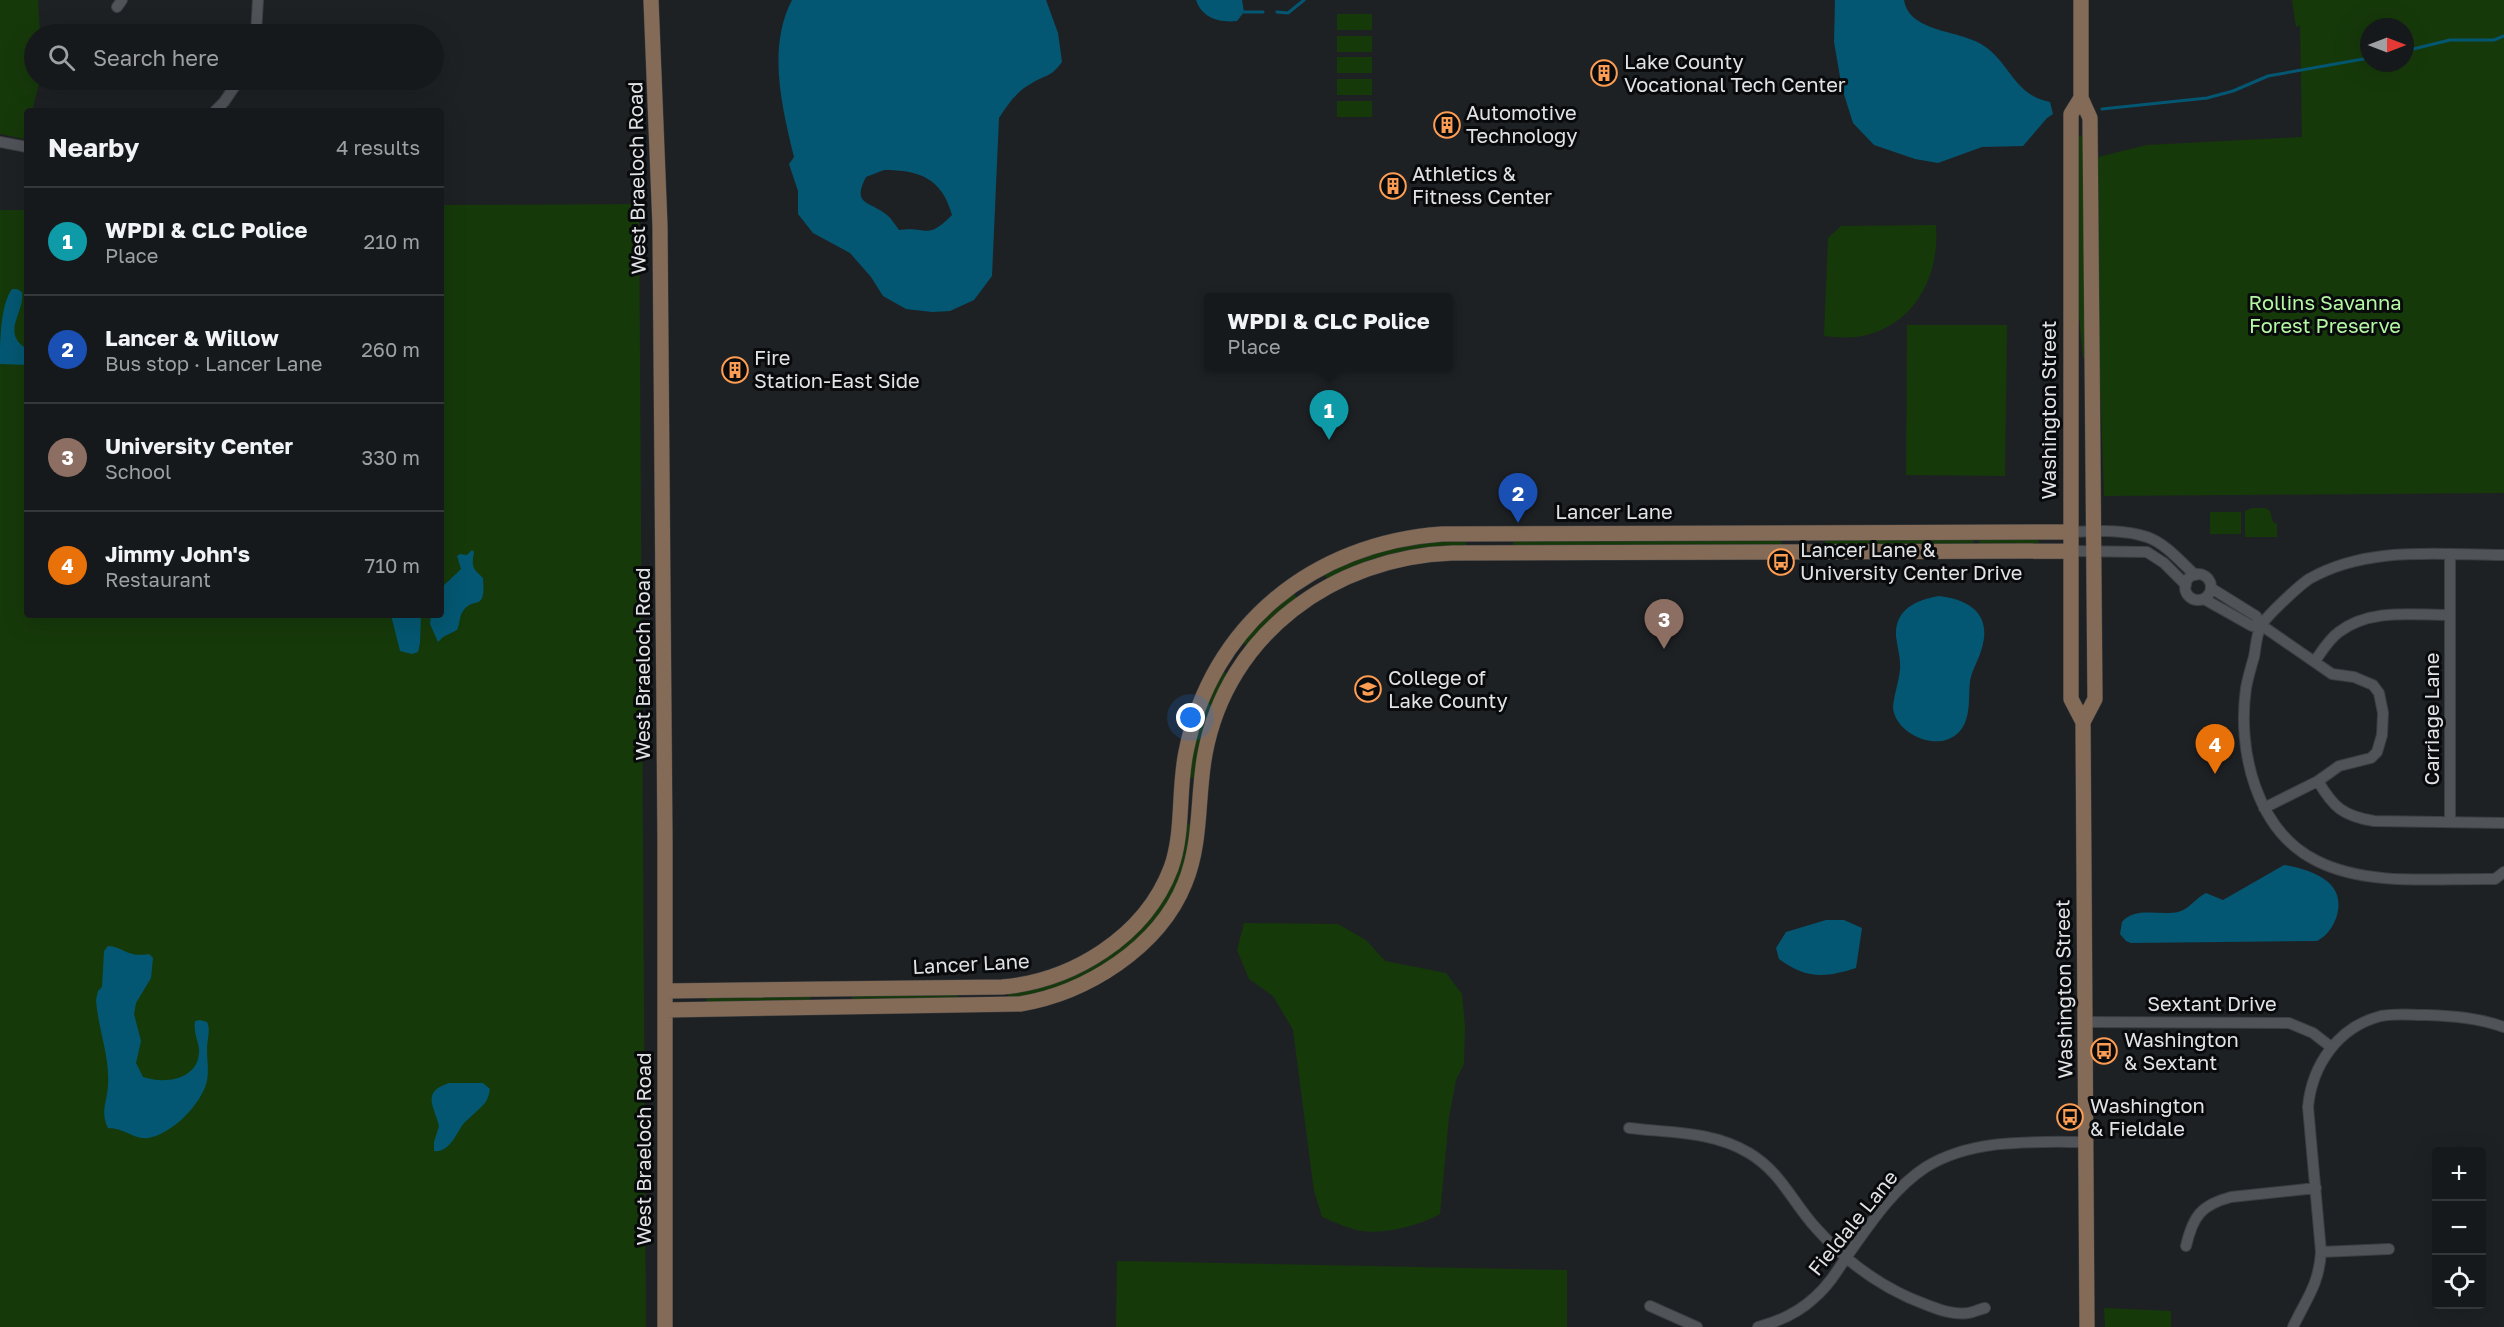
<!DOCTYPE html>
<html lang="en">
<head>
<meta charset="utf-8">
<style>
	body { margin:0; font-family:"Golos Text",sans-serif; background:#232628; color:#f1f3f6 }
	.controls { position:absolute; right:18px; bottom:18px; display:grid; overflow:hidden; border-radius:6px; box-shadow:0 6px 24px #0002 }
	.controls button { width:54px; height:54px; display:grid; place-items:center; padding:0; border:0; border-bottom:2px solid #35383a; background:#16191b; color:#f1f3f6; font:30px sans-serif }
	.compass { position:absolute; left:2360px; top:18px; width:54px; height:54px; border-radius:50%; background:#16191b; box-shadow:0 6px 24px #0002; rotate:90deg }
	.you { position:absolute; left:1191px; top:718px; width:21px; height:21px; margin:-15px; border:4px solid #fff; border-radius:50%; background:#1a73e8; box-shadow:0 0 0 9px #1a73e833 }
	.badge { display:grid; place-items:center; width:39px; height:39px; border-radius:50%; background:#fd9d54; color:#fff; font-size:20px; font-weight:700 }
	.pin { position:absolute; translate:-50% -50px; filter:drop-shadow(0 2px 3px #0008) }
	.pin::after { content:''; position:absolute; top:32px; width:21px; height:18px; background:inherit; clip-path:polygon(0 0,100% 0,50% 100%) }
	.popup { position:absolute; left:1204px; top:293px; width:249px; height:78px; box-sizing:border-box; display:grid; place-content:center; border-radius:6px; background:#16191b; filter:drop-shadow(0 2px 4px #0005); font-size:20px; white-space:nowrap; color:#9ea0a3 }
	.popup b { font-size:22px; color:#f1f3f6 }
	.popup::after { content:''; position:absolute; left:50%; top:100%; margin-left:-12px; border:12px solid transparent; border-top-color:#16191b }
	.list { margin:0; padding:0; list-style:none }
	h2 { display:flex; justify-content:space-between; align-items:center; height:78px; margin:0; padding:0 24px; font-size:26px }
	h2 small { font-size:20px; font-weight:400; color:#9ea0a3 }
	.list li { display:grid; grid-template-columns:39px 1fr auto; gap:18px; align-items:center; box-sizing:border-box; height:108px; padding:0 24px; border-top:2px solid #35383a }
	.list b { display:block; font-size:22px; white-space:nowrap }
	.list p { margin:0; font-size:20px; white-space:nowrap; color:#9ea0a3 }
	.list em { font-size:20px; font-style:normal; color:#9ea0a3 }
	.icon { flex:none; width:33px; height:33px; fill:none; stroke:currentColor; stroke-width:2; stroke-linecap:round; stroke-linejoin:round }
	.map { position:relative; flex:none; width:2504px; height:1327px; overflow:hidden }
	.search { position:absolute; background:#16191b; box-shadow:0 6px 24px #0002; left:24px; top:24px; width:420px; height:66px; display:flex; align-items:center; gap:15px; box-sizing:border-box; padding:0 21px; border-radius:33px; color:#9ea0a3; font-size:22px }
	.panel { position:absolute; background:#16191b; box-shadow:0 6px 24px #0002; left:24px; top:108px; width:420px; height:510px; border-radius:6px }
	.map>svg:first-child { display:block }
	.green { fill:#16390a; fill-rule:evenodd }
	.water { fill:#045772; fill-rule:evenodd }
	.lines { fill:none; stroke-linecap:round; stroke-linejoin:round }
	.stream { stroke:#045772; stroke-width:3 }
	.street-casing { stroke:#3c3e41; stroke-width:12 }
	.secondary-casing { stroke:#3c3e41; stroke-width:16 }
	.street { stroke:#505358; stroke-width:10 }
	.secondary { stroke:#846b57; stroke-width:15 }
	.labels { text-anchor:middle; stroke-width:6; stroke-linejoin:round; paint-order:stroke }
	.poi-label { font-size:20px; fill:#e1e3e6; stroke:#090a0c; text-anchor:start }
	.street-label { font-size:20px; fill:#e1e3e6; stroke:#090a0c }
	.park-label { font-size:20px; fill:#b5f8a3; stroke:#090a0c }
</style>
</head>
<body>
<div class="map">
<svg width="2504" height="1327" viewBox="0 0 2504 1327">
	<rect width="100%" height="100%" fill="#1e2124"/>
	<!-- green -->
	<path class="green" d="M 0,0 L 38,0 L 40,34 L 34,34 L 34,80 L 40,80 L 32,111 L 27,111 L 25,139 L 0,134 Z
		M 2292,0 L 2504,0 L 2504,493 L 2104,496 L 2097,293 L 2098,157 L 2147,145 L 2302,137 L 2300,25 L 2296,27 ZM 2369,27 L 2405,27 L 2405,63 L 2369,63 Z
		M 1337,14 L 1372,14 L 1372,30 L 1337,30 Z
		M 1337,36 L 1372,36 L 1372,52 L 1337,52 Z
		M 1337,57 L 1372,57 L 1372,73 L 1337,73 Z
		M 1337,79 L 1372,79 L 1372,95 L 1337,95 Z
		M 1337,101 L 1372,101 L 1372,117 L 1337,117 Z
		M 2078,136 L 2084,136 L 2087,358 L 2083,358 L 2076,284 Z
		M 639,204 L 646,1327 L 0,1327 L 0,210 L 27,210 L 27,615 L 441,615 L 441,205 Z
		M 1936,225 C 1940,278 1913,329 1856,337 C 1845,338 1834,337 1824,336 L 1828,238 L 1841,226 Z
		M 1907,325 L 2007,325 L 2005,476 L 1906,475 Z
		M 2252,508 L 2266,508 L 2270,511 L 2273,522 L 2277,524 L 2277,537 L 2245,537 L 2245,511 Z
		M 2210,512 L 2241,512 L 2241,534 L 2210,534 Z
		M 1781,538 L 1781,546 L 1513,547 L 1513,539 Z
		M 1825,538 L 1974,538 L 1973,545 L 1825,546 Z
		M 1979,538 L 2038,538 L 2039,546 L 1979,546 Z
		M 1466,540 L 1466,547 L 1373,560 L 1327,579 L 1324,573 L 1340,565 L 1404,544 Z
		M 1293,592 L 1297,598 L 1271,619 L 1247,646 L 1242,642 Z
		M 1222,671 L 1228,674 L 1194,778 L 1188,778 L 1200,721 Z
		M 1185,824 L 1191,824 C 1189,889 1146,942 1090,973 C 1081,978 1072,985 1062,988 C 1045,993 1026,996 1008,999 L 1008,993 L 1039,988 L 1072,976 L 1135,931 Z
		M 1244,923 L 1338,924 L 1366,940 L 1385,961 L 1446,973 L 1462,994 L 1465,1026 L 1464,1064 L 1456,1080 L 1449,1117 L 1440,1214 C 1418,1226 1378,1237 1353,1229 C 1343,1226 1332,1221 1322,1217 L 1314,1191 L 1293,1030 L 1273,996 L 1249,979 L 1237,950 Z
		M 958,994 L 958,1000 L 852,1002 L 852,995 Z
		M 810,995 L 810,1002 L 706,1003 L 707,996 Z
		M 1117,1261 L 1567,1270 L 1567,1327 L 1116,1327 Z
		M 2104,1308 L 2171,1311 L 2171,1327 L 2105,1327 Z"/>
	<!-- water -->
	<path class="water" d="M 792,0 L 1046,0 L 1058,33 L 1062,62 C 1050,78 1047,74 1032,83 C 1017,91 1008,104 999,118 L 992,276 L 974,300 L 950,311 L 932,312 L 906,309 L 883,296 L 871,277 L 850,253 L 813,233 L 798,214 L 798,191 L 789,164 L 794,157 C 782,107 767,48 792,0 ZM 884,170 C 919,170 942,178 952,215 C 926,241 929,226 899,230 C 895,225 892,219 887,215 C 871,201 851,206 866,177 Z
		M 1196,0 L 1242,0 L 1244,12 L 1237,21 C 1219,23 1202,18 1196,0 Z
		M 1835,0 L 1904,0 C 1909,32 1958,30 1981,44 C 2010,61 2013,95 2050,102 L 2053,114 L 2047,118 L 2023,146 L 1982,147 L 1938,163 L 1915,159 L 1874,145 L 1853,123 L 1842,88 L 1834,42 Z
		M 12,289 L 17,289 L 22,292 C 25,314 0,332 27,349 L 27,365 L 0,364 C 0,344 0,305 12,289 Z
		M 472,550 L 474,552 C 471,568 473,568 483,578 C 486,614 474,595 463,611 C 459,617 460,624 457,630 L 443,637 L 438,642 L 430,624 L 431,615 L 441,615 L 441,588 L 461,569 L 457,556 L 460,554 L 467,555 Z
		M 1939,596 C 1971,600 1993,615 1981,651 C 1978,661 1972,670 1970,681 C 1968,698 1972,721 1957,734 C 1935,753 1894,732 1893,707 C 1894,694 1899,682 1900,669 C 1901,658 1897,647 1896,636 C 1895,609 1916,600 1939,596 Z
		M 391,615 L 421,615 L 420,643 L 418,652 L 412,654 L 400,651 Z
		M 2284,865 C 2298,867 2322,874 2331,885 C 2347,902 2335,932 2317,941 L 2131,943 L 2126,941 L 2120,934 L 2122,922 C 2135,906 2160,916 2178,912 C 2190,909 2195,898 2206,893 L 2223,900 Z
		M 1826,920 L 1844,920 L 1862,928 L 1856,968 C 1825,978 1806,979 1779,959 L 1776,948 L 1786,932 Z
		M 108,946 C 125,947 126,958 149,954 L 153,958 L 151,978 L 136,1003 L 134,1014 L 141,1041 L 136,1063 L 143,1077 C 163,1084 197,1081 199,1053 C 200,1043 193,1035 195,1021 L 200,1020 L 207,1022 C 211,1030 207,1039 207,1049 C 207,1060 209,1070 207,1081 C 201,1105 172,1134 148,1138 C 135,1140 124,1128 108,1128 C 100,1112 107,1102 108,1086 C 110,1056 98,1029 96,1000 L 98,991 L 102,987 L 104,951 Z
		M 449,1083 L 483,1083 L 490,1089 C 489,1094 488,1099 485,1103 C 479,1110 471,1116 464,1123 C 456,1133 450,1153 434,1151 L 434,1142 L 439,1126 C 434,1106 421,1092 449,1083 Z"/>
	<g class="lines">
		<!-- stream -->
		<path class="stream" d="M 1244,12 L 1263,12
			M 1277,12 L 1288,13 L 1304,0
			M 2405,51 L 2450,40 L 2494,40 L 2504,36
			M 2102,109 L 2207,98 L 2233,91 L 2268,76 L 2369,58"/>
		<!-- street casing -->
		<g class="street-casing">
			<path id="street" d="M 117,7 L 122,0
				M 256,34 L 258,0
				M 215,111 L 224,102 L 239,80
				M 0,142 L 27,147
				M 2071,532 C 2096,531 2123,529 2147,537 C 2165,543 2181,562 2195,575
				M 2071,551 L 2147,552 L 2164,563 L 2186,585
				M 2504,555 C 2439,555 2368,545 2309,579 C 2300,585 2265,617 2261,626 C 2256,635 2256,647 2254,657 C 2251,667 2248,677 2246,688 C 2237,750 2256,831 2317,861 C 2369,887 2438,878 2495,879 L 2504,872
				M2185 587a13 13 0 1 1 26 0a13 13 0 1 1-26 0Z
				M 2211,588 L 2256,616 L 2261,625 L 2332,674 L 2354,677 L 2373,685 L 2379,693 L 2383,713 L 2382,735 L 2377,752 L 2371,758 L 2339,766 L 2318,781 L 2264,808
				M 2204,599 L 2252,626 L 2261,625
				M 2315,661 C 2322,651 2329,639 2339,632 C 2370,608 2414,615 2450,615
				M 2318,781 C 2333,807 2343,816 2374,821 L 2504,823
				M 2450,822 L 2450,555
				M 2086,1022 L 2289,1023 L 2313,1033 L 2331,1047
				M 1629,1128 C 1671,1133 1712,1131 1749,1153 C 1781,1172 1793,1203 1816,1228 C 1847,1263 1883,1289 1927,1305 C 1940,1310 1954,1315 1968,1313 C 1974,1312 1980,1309 1985,1308
				M 2186,1246 C 2193,1216 2201,1205 2231,1197 L 2316,1188
				M 2321,1252 L 2389,1249
				M 1650,1306 L 1697,1327
				M 1758,1327 C 1777,1322 1799,1312 1814,1298 C 1827,1287 1836,1273 1845,1259 C 1868,1227 1892,1189 1926,1167 C 1973,1138 2033,1142 2086,1142
				M 2293,1327 C 2306,1299 2319,1285 2321,1252 L 2308,1107 C 2312,1065 2338,1027 2381,1016 C 2396,1013 2412,1015 2427,1015 C 2454,1016 2478,1018 2504,1027"/>
		</g>
		<!-- secondary casing -->
		<g class="secondary-casing">
			<path id="secondary" d="M 651,0 L 660,226 L 665,840 L 665,1327
				M 2081,0 L 2081,98 L 2090,118 L 2095,699 L 2083,722
				M 2081,98 L 2071,114 L 2071,699 L 2083,722 L 2087,1327
				M 665,991 L 1002,987 C 1072,981 1145,937 1171,868 C 1184,832 1178,790 1186,752 C 1211,625 1314,543 1442,534 L 2071,532
				M 665,1010 L 1020,1004 C 1086,993 1159,948 1185,883 C 1202,842 1197,796 1205,754 C 1227,634 1334,557 1452,553 L 2071,551"/>
		</g>
		<!-- street -->
		<use href="#street" class="street"/>
		<!-- secondary -->
		<use href="#secondary" class="secondary"/>
	</g>
	<!-- icons -->
	<defs>
		<g id="building-ring" transform="scale(1.35)"><circle r="9.5" fill="#090a0c" stroke="#fd9d54" stroke-width="1.5"/><path d="M-4-6H4V6H1V3H-1V6H-4ZM-2.5-4.3h1.7v1.8h-1.7ZM.8-4.3h1.7v1.8H.8ZM-2.5-1h1.7V.8h-1.7ZM.8-1h1.7V.8H.8Z" fill="#fd9d54"/></g>
		<g id="bus-ring" transform="scale(1.35)"><circle r="9.5" fill="#090a0c" stroke="#fd9d54" stroke-width="1.5"/><path d="M-5-6H5V4H4V6H2V4H-2V6H-4V4H-5ZM-3.5-4V0h7V-4ZM-3.5 1.2v1.5H-2V1.2ZM2 1.2v1.5H3.5V1.2Z" fill="#fd9d54"/></g>
		<g id="university-ring" transform="scale(1.35)"><circle r="9.5" fill="#090a0c" stroke="#fd9d54" stroke-width="1.5"/><path d="M0-5L7-2L0 1L-7-2ZM-4 1L0 2.5L4 1V4Q0 6-4 4Z" fill="#fd9d54"/></g>
	</defs>
	<g fill-rule="evenodd">
		<use href="#building-ring" x="1604" y="73"/>
		<use href="#building-ring" x="1447" y="125"/>
		<use href="#building-ring" x="1393" y="186"/>
		<use href="#building-ring" x="735" y="370"/>
		<use href="#bus-ring" x="1781" y="562"/>
		<use href="#university-ring" x="1368" y="689"/>
		<use href="#bus-ring" x="2104" y="1051"/>
		<use href="#bus-ring" x="2070" y="1117"/>
	</g>
	<g class="labels">
		<!-- poi labels -->
		<g class="poi-label">
			<text x="1624" y="69">Lake County<tspan x="1624" dy="23">Vocational Tech Center</tspan></text>
			<text x="1466" y="120">Automotive<tspan x="1466" dy="23">Technology</tspan></text>
			<text x="1412" y="181">Athletics &amp;<tspan x="1412" dy="23">Fitness Center</tspan></text>
			<text x="754" y="365">Fire<tspan x="754" dy="23">Station-East Side</tspan></text>
			<text x="1800" y="557">Lancer Lane &amp;<tspan x="1800" dy="23">University Center Drive</tspan></text>
			<text x="1388" y="685">College of<tspan x="1388" dy="23">Lake County</tspan></text>
			<text x="2124" y="1047">Washington<tspan x="2124" dy="23">&amp; Sextant</tspan></text>
			<text x="2090" y="1113">Washington<tspan x="2090" dy="23">&amp; Fieldale</tspan></text>
		</g>
		<!-- street labels -->
		<g class="street-label">
			<text transform="translate(637 178) rotate(-91)" y="7">West Braeloch Road</text>
			<text transform="translate(2049 410) rotate(-90)" y="7">Washington Street</text>
			<text x="1614" y="519">Lancer Lane</text>
			<text transform="translate(643 664) rotate(-90)" y="7">West Braeloch Road</text>
			<text transform="translate(2432 719) rotate(-90)" y="7">Carriage Lane</text>
			<text transform="translate(971 964) rotate(-3)" y="7">Lancer Lane</text>
			<text transform="translate(2064 989) rotate(-91)" y="7">Washington Street</text>
			<text x="2212" y="1011">Sextant Drive</text>
			<text transform="translate(644 1149) rotate(-90)" y="7">West Braeloch Road</text>
			<text transform="translate(1853 1223) rotate(-51)" y="7">Fieldale Lane</text>
		</g>
		<!-- park labels -->
		<g class="park-label">
			<text x="2325" y="310">Rollins Savanna<tspan x="2325" dy="23">Forest Preserve</tspan></text>
		</g>
	</g>
</svg>
<div class="controls">
<button>+</button>
<button>−</button>
<button><svg class="icon" aria-label="locate" viewBox="0 0 24 24"><circle cx="12" cy="12" r="6"/><path d="M12 2v4M12 18v4M2 12h4M18 12h4"/></svg></button>
</div>
<svg class="compass" viewBox="-18 -18 36 36"><path d="M0-13l5 13h-10z" fill="#e53935"/><path d="M0 13l5-13h-10z" fill="#9ea0a3"/></svg>
<div class="you"></div>
<div class="pin badge" style="left:1329px;top:440px;background:#0f9aa8">1</div>
<div class="popup"><b>WPDI &amp; CLC Police</b>Place</div>
<div class="pin badge" style="left:1518px;top:523px;background:#1a4fb4">2</div>
<div class="pin badge" style="left:1664px;top:649px;background:#8d6e63">3</div>
<div class="pin badge" style="left:2215px;top:774px;background:#e8710a">4</div>
<div class="search"><svg class="icon" aria-label="search" viewBox="0 0 24 24"><circle cx="10" cy="10" r="6"/><path d="M15 15l6 6"/></svg>Search here</div>
<section class="panel">
<h2>Nearby<small>4 results</small></h2>
<ul class="list">
<li><span class="badge" style="background:#0f9aa8">1</span><div><b>WPDI &amp; CLC Police</b><p>Place</p></div><em>210 m</em></li>
<li><span class="badge" style="background:#1a4fb4">2</span><div><b>Lancer &amp; Willow</b><p>Bus stop · Lancer Lane</p></div><em>260 m</em></li>
<li><span class="badge" style="background:#8d6e63">3</span><div><b>University Center</b><p>School</p></div><em>330 m</em></li>
<li><span class="badge" style="background:#e8710a">4</span><div><b>Jimmy John's</b><p>Restaurant</p></div><em>710 m</em></li>
</ul>
</section>
</div>
</body>
</html>
